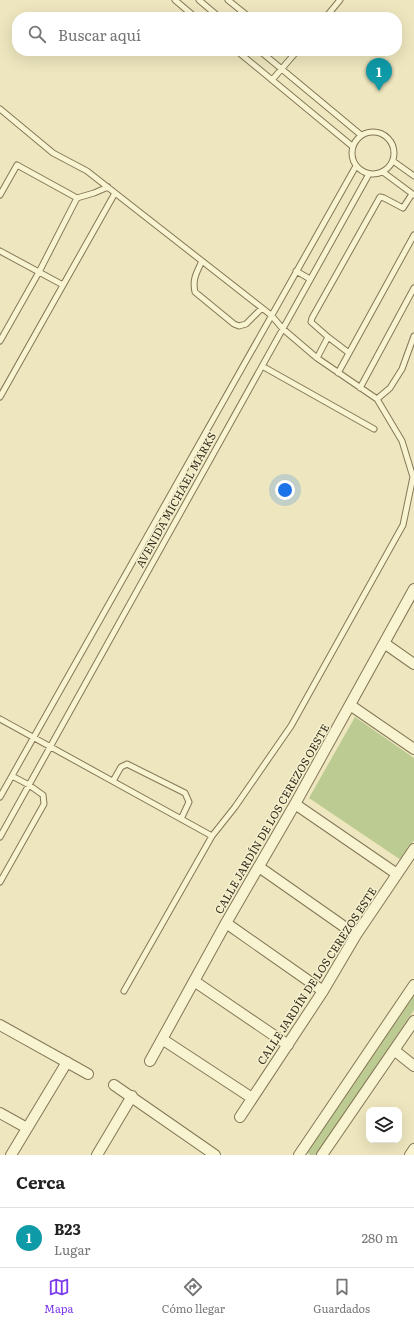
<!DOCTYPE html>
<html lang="es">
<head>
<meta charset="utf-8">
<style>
	body { margin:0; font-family:Literata,serif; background:#f6f6f6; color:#222 }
	.controls { position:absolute; right:12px; bottom:12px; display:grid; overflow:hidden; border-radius:8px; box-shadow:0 4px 16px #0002 }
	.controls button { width:36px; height:36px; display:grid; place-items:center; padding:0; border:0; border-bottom:1px solid #e0e0e0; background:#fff; color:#222; font:20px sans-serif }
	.you { position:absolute; left:285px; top:490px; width:14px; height:14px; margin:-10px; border:3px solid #fff; border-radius:50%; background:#1a73e8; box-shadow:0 0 0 6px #1a73e833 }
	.badge { display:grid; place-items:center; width:26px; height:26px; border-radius:50%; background:#7c3aed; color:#fff; font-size:13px; font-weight:700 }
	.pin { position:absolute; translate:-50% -33px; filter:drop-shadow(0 1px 2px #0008) }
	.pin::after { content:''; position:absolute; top:21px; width:14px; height:12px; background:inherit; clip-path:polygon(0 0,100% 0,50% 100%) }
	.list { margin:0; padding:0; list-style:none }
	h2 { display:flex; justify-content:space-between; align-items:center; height:52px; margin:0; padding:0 16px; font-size:17px }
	h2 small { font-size:13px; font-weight:400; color:#767676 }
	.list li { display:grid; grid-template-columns:26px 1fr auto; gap:12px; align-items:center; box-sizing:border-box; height:60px; padding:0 16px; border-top:1px solid #e0e0e0 }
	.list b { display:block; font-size:15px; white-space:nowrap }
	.list p { margin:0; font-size:13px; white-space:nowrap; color:#767676 }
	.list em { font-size:13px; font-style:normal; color:#767676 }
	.icon { flex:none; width:22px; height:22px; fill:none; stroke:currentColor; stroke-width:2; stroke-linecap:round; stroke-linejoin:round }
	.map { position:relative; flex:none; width:414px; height:1155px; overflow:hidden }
	.search { position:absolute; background:#fff; box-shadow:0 4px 16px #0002; left:12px; right:12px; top:12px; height:44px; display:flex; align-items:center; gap:10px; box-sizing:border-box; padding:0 14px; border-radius:16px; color:#767676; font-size:15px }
	.sheet { height:112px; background:#fff }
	nav { display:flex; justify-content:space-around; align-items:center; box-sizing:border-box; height:56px; border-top:1px solid #e0e0e0; background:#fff; font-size:11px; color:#767676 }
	nav a { display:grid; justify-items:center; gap:2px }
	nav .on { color:#7c3aed }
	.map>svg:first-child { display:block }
	.green { fill:#bccb92 }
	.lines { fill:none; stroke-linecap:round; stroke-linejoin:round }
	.service-casing { stroke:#857757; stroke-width:7 }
	.minor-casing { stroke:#857757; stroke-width:12 }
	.service { stroke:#f8f3d1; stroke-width:5 }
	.minor { stroke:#f8f3d1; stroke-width:10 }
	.labels { text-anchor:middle; stroke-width:3; stroke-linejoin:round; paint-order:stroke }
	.street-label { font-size:11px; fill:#352c1c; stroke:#f5f0ce }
</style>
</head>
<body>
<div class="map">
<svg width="414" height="1155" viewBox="0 0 414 1155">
	<rect width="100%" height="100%" fill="#ede6be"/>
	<!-- green -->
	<path class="green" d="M 355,717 L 414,758 L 414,840 L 401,860 L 309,798 Z
		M 414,991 L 414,1010 L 316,1155 L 310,1155 L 307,1152 Z"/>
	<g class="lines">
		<!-- service casing -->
		<g class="service-casing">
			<path id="service" d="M 175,0 L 195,17
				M 199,0 L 219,17
				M 228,0 L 249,17
				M 326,17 L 340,0
				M 237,51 L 352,146
				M 260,51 L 361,135
				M 272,80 L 297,51
				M 0,109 L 53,153 L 87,171 L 271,315 L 283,329 L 317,358 L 377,399 L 402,441 L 413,477 L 403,525 L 291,726 L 235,807 L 212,836 L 0,719
				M352 153a21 21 0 1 1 42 0a21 21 0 1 1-42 0Z
				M 393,161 L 414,176
				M 383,172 L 414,195
				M 0,195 L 17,165 L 77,198 L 94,193 L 108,187
				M 0,251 L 63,285
				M 202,261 C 197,272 192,279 195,292 L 234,324 L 239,326 L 246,324 L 262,308
				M 296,271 L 310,279
				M 0,341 L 39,272 L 77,198
				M 349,353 L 328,337 L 311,322 L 312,318 L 380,197 L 384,198 L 403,208 L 412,194
				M 317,358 L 328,337
				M 262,366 L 374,429
				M 338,373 L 414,235
				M 360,388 L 414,288
				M 0,397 L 115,193
				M 377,399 L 390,388 L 402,369 L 414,336
				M 113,781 L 121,767 L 127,764 L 185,793 L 189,802 L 181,819
				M 0,797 L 356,166
				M 0,837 L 369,174
				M 0,882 L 44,804 L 43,795 L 29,785 L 12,776
				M 124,991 L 212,836"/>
		</g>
		<!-- minor casing -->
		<g class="minor-casing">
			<path id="minor" d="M 384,643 L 414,664
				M 350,705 L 414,749
				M 295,804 L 397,874
				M 259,867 L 356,935
				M 226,923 L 323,991
				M 194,981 L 288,1045
				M 0,1025 L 88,1074
				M 162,1039 L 252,1098
				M 394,1050 L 414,1066
				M 150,1061 L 226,923 L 295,804 L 414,589
				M 114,1085 L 215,1155
				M 0,1113 L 27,1128
				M 240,1117 L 323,991 L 356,935 L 414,849
				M 11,1155 L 67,1062
				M 97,1155 L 132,1096
				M 299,1155 L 414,985
				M 322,1155 L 414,1021
				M 410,1155 L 414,1149"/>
		</g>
		<!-- service -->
		<use href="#service" class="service"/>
		<!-- minor -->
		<use href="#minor" class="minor"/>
	</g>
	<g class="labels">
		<!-- street labels -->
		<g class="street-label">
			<text transform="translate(176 500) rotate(-61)" y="4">AVENIDA MICHAEL MARKS</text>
			<text transform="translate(272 819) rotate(-60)" y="4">CALLE JARDÍN DE LOS CEREZOS OESTE</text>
			<text transform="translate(317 976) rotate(-57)" y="4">CALLE JARDÍN DE LOS CEREZOS ESTE</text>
		</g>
	</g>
</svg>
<div class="controls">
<button><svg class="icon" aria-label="layers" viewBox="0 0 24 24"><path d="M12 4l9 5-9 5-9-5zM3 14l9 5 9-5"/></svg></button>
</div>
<div class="you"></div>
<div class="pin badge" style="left:379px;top:91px;background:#0f9aa8">1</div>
<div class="search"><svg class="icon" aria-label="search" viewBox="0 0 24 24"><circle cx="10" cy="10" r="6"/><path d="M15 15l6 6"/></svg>Buscar aquí</div>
</div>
<section class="sheet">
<h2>Cerca<small></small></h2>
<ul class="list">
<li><span class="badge" style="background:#0f9aa8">1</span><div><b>B23</b><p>Lugar</p></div><em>280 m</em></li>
</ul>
</section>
<nav>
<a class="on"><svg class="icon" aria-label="map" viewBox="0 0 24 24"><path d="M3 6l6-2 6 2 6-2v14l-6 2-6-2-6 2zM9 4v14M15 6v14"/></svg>Mapa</a>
<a><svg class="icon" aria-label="directions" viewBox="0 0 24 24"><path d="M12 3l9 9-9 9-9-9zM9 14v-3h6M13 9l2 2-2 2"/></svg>Cómo llegar</a>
<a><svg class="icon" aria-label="saved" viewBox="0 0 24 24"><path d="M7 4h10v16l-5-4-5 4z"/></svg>Guardados</a>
</nav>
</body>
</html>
